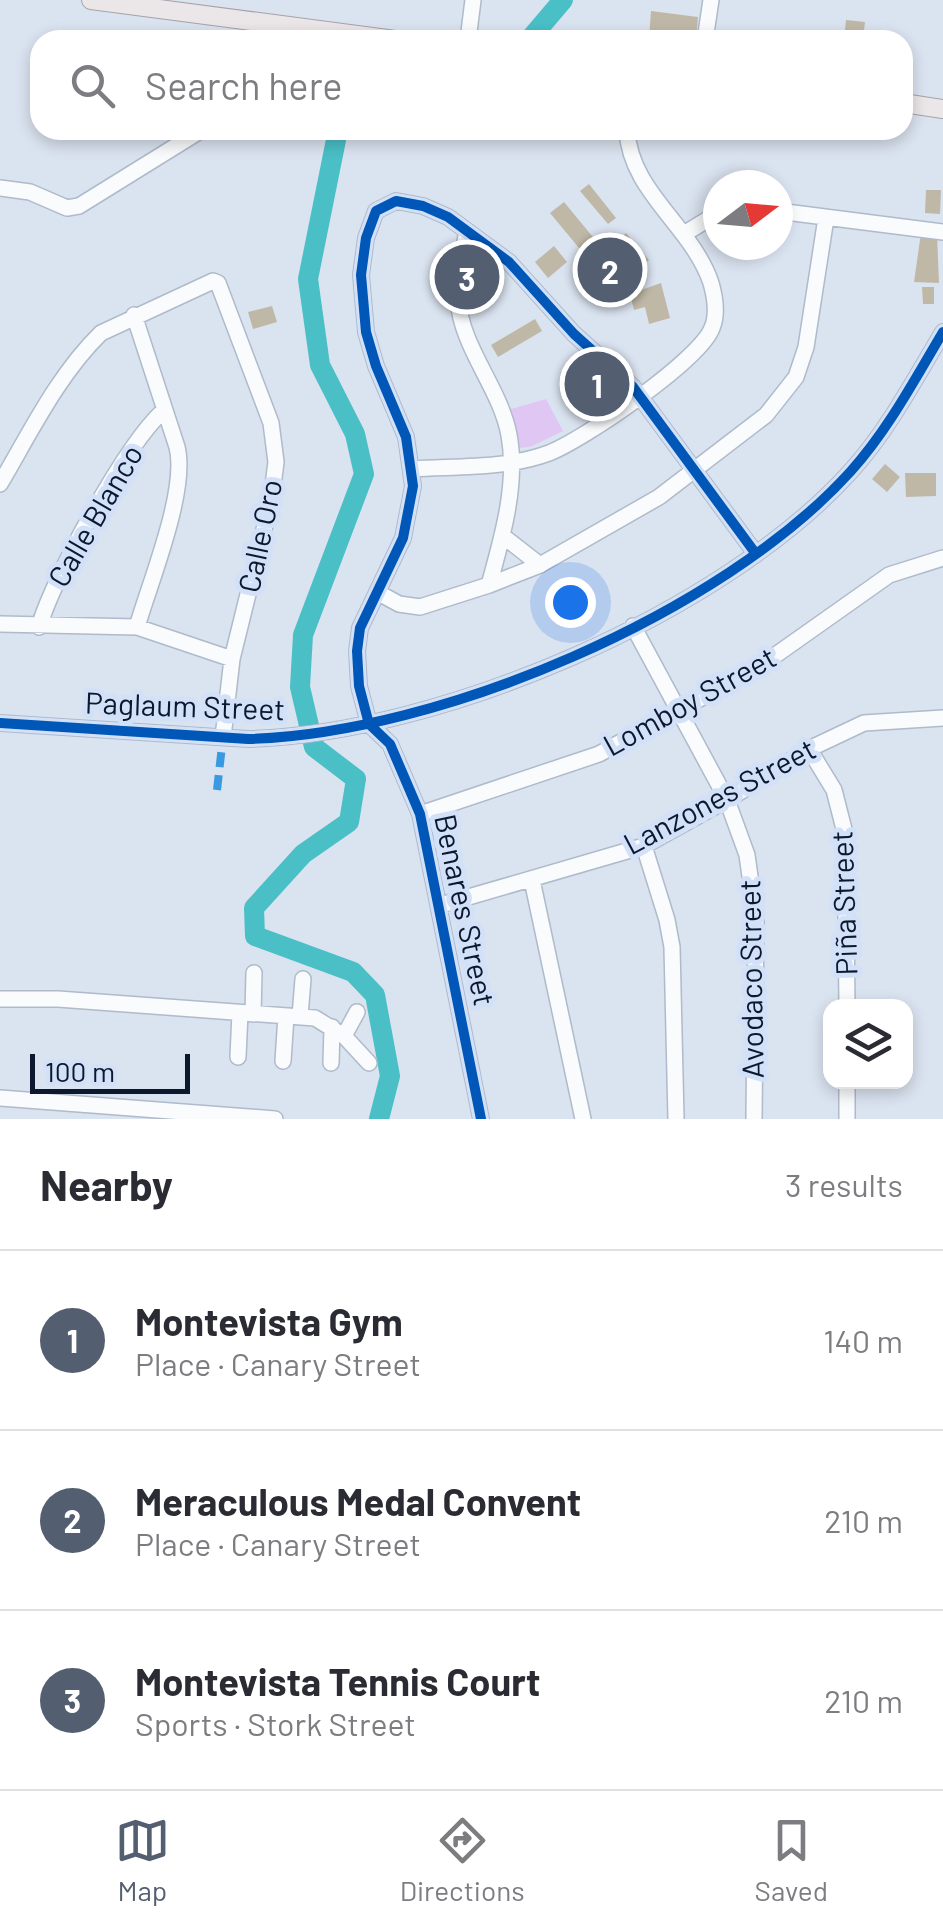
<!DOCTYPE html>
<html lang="en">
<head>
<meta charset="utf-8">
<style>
	body { margin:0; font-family:Barlow,sans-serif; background:#f7f7f7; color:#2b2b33 }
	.controls { position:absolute; right:30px; bottom:30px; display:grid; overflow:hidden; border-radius:20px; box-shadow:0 5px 15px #0003 }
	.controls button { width:90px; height:90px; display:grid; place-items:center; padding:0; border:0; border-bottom:2px solid #e1e1e2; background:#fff; color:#2b2b33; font:50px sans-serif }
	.compass { position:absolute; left:703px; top:170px; width:90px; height:90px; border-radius:50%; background:#fff; box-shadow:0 5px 15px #0003; rotate:74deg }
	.scale { position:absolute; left:30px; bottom:25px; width:160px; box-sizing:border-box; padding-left:10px; border:5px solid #0b182d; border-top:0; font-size:28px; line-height:35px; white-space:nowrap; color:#0b182d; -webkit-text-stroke:8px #d2e1f8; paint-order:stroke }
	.you { position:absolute; left:570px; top:602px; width:35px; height:35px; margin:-25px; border:8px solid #fff; border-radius:50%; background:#1a73e8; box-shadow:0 0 0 15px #1a73e833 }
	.badge { display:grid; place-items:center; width:65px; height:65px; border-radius:50%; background:#535f71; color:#fff; font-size:32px; font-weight:700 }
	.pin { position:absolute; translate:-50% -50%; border:5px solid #fff; box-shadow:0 2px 10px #0006 }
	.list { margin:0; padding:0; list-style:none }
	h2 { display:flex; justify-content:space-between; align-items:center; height:130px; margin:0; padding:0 40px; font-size:42px }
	h2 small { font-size:32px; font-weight:400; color:#7c7c81 }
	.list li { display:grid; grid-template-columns:65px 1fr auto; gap:30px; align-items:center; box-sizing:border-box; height:180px; padding:0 40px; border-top:2px solid #e1e1e2 }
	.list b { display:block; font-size:38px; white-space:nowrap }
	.list p { margin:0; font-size:32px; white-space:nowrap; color:#7c7c81 }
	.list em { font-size:32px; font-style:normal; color:#7c7c81 }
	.icon { flex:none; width:55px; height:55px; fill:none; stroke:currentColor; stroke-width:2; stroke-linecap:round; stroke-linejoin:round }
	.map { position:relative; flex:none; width:943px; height:1119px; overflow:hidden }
	.search { position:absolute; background:#fff; box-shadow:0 5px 15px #0003; left:30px; right:30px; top:30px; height:110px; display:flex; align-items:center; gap:25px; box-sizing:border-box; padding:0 35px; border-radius:30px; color:#7c7c81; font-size:38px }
	.sheet { height:670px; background:#fff }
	nav { display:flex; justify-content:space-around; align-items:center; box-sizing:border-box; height:140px; border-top:2px solid #e1e1e2; background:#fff; font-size:28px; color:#7c7c81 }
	nav a { display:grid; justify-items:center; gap:5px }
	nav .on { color:#535f71 }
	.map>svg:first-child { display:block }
	.green { fill:#e0c6f3 }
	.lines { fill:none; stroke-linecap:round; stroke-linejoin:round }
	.river { stroke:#4abfc6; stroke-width:20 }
	.building { fill:#c0b8a7 }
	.minor-casing { stroke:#afbaca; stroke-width:18 }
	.major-casing { stroke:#a7a2a8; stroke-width:20 }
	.minor { stroke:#f9fbfd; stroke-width:15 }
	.major { stroke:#ebe6e8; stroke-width:18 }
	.quiet { stroke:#3a9ae1; stroke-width:8; stroke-dasharray:15 8; stroke-linecap:butt }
	.cycleway-casing { stroke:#d2e1f8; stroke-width:16 }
	.cycleway { stroke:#0057b8; stroke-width:10 }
	.labels { text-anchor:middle; stroke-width:10; stroke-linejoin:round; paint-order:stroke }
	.street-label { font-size:30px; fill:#0b182d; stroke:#d2e1f8 }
</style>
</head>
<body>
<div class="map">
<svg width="943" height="1119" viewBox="0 0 943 1119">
	<rect width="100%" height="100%" fill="#dae3f0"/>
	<!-- green -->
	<path class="green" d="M 467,231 L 498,260 L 456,294 Z
		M 546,399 L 563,431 L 530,447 L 516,448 L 508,410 Z"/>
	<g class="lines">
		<!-- river -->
		<path class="river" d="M 529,40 L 563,0
			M 338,130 L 308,279 L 320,365 L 355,434 L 364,474 L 303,635 L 300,687 L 314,747 L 356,779 L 349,822 L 303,854 L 254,908 L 255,936 L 353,972 L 375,995 L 390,1076 L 379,1119"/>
	</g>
	<!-- building -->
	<path class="building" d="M 651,11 L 698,17 L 696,40 L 649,40 Z
		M 846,20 L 865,22 L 863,38 L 844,40 Z
		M 589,184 L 616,218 L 608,224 L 580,191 Z
		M 926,190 L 941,190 L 940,214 L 925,213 Z
		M 564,202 L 597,242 L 584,254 L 550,213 Z
		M 626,233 L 649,260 L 632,274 L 609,247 Z
		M 921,233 L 937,234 L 939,283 L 914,282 Z
		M 554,246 L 567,262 L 548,278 L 535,262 Z
		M 607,252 L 627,277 L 613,288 L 594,263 Z
		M 661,283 L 670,318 L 649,324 L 645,307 L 634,310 L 630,294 Z
		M 922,287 L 934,287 L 934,304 L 923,304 Z
		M 272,306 L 277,322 L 253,329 L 248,312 Z
		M 535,319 L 542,331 L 498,357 L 491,345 Z
		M 589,349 L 631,396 L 604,419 L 562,372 Z
		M 885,464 L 900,477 L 887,492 L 872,479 Z
		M 905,473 L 936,473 L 936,496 L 906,497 Z"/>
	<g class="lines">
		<!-- minor casing -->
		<g class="minor-casing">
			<path id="minor" d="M 468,40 L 473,0
				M 705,40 L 711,0
				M 0,188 L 30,192 L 67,208 L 79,206 L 200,131 L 267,130
				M 778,211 L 943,232
				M 467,231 C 463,253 456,276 458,299 C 461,348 500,387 509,435 C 518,484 502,538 489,585
				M 684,234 L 718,213
				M 412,469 C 457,466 506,469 549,453 C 583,440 700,360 712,328 C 718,314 715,297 711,283 C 692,226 630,192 627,130
				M 0,484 C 30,433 58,375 101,333 L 213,281 L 218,283 L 271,423 L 276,462 L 271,501 L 232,659 L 223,737
				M 503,536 L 540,565
				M 377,592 L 399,604 L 420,607 L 489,585 L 540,565 L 659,497 L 766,415 L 796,377 L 806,347 L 826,218
				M 0,624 L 137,627 C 150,582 188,490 177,447 L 134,315
				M 633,626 L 727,800 L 747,855 L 756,919 L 754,1119
				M 39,627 C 54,576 125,446 163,411
				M 137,627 L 232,659
				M 0,723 L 248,739 C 439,734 722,614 851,471 C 888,430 915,379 943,332
				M 809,749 L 834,790 L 845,833 L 847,1006
				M 420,814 L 599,754 L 763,664 L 889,575 L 943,558
				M 644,846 L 667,920 L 672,947 L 676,1119
				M 532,880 L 583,1119
				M 441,905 L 644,846 L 727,800 L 809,749 L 864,723 L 943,718
				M 0,999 L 58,999 L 315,1018 L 344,1036 L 369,1063
				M 253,1014 L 254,973
				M 300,1016 L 303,979
				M 344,1036 L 357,1012
				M 238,1057 L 240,1013
				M 283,1061 L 286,1016
				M 331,1063 L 332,1027
				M 0,1098 L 275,1119
				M 481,1119 L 420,814 L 390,744 L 369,724 L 359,686 L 357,651 L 360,628 L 403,538 L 413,486 L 406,437 L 376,366 L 366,332 L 361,275 L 366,238 L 376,211 L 396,201 L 423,206 L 448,217 L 509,262 L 574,334 L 633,387 L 756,554
				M 847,1119 L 847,1082"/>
		</g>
		<!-- major casing -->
		<g class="major-casing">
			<path id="major" d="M 91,0 L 395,40
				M 903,103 L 943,109"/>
		</g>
		<!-- minor -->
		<use href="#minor" class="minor"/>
		<!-- major -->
		<use href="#major" class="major"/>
		<!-- quiet -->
		<path class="quiet" d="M 217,790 L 223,737"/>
		<!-- cycleway casing -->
		<g class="cycleway-casing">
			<path id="cycleway" d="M 0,723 L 248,739 C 439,734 722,614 851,471 C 888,430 915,379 943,332
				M 481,1119 L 420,814 L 390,744 L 369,724 L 359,686 L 357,651 L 360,628 L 403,538 L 413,486 L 406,437 L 376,366 L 366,332 L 361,275 L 366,238 L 376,211 L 396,201 L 423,206 L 448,217 L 509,262 L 574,334 L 633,387 L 756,554"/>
		</g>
		<!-- cycleway -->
		<use href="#cycleway" class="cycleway"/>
	</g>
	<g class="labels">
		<!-- street labels -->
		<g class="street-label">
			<text transform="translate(96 516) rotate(-60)" y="10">Calle Blanco</text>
			<text transform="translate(261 536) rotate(-78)" y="10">Calle Oro</text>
			<text transform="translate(690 702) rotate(-29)" y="10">Lomboy Street</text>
			<text transform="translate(185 707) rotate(2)" y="10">Paglaum Street</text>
			<text transform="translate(720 797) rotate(-28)" y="10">Lanzones Street</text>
			<text transform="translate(845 903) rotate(-92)" y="10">Piña Street</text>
			<text transform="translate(464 910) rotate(78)" y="10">Benares Street</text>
			<text transform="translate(752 979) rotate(-91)" y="10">Avodaco Street</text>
		</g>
	</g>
</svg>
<div class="controls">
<button><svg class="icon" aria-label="layers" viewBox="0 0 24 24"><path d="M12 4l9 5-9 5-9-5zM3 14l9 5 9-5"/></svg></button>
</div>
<svg class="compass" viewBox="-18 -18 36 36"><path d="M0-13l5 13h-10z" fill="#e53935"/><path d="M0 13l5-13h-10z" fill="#7c7c81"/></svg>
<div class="scale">100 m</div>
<div class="you"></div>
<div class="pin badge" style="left:597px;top:384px">1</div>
<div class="pin badge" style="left:610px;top:270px">2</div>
<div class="pin badge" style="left:467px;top:277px">3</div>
<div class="search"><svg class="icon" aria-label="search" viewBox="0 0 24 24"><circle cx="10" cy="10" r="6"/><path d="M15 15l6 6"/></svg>Search here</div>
</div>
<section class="sheet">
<h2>Nearby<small>3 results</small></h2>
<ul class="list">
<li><span class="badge">1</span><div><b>Montevista Gym</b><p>Place · Canary Street</p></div><em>140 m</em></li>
<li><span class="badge">2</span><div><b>Meraculous Medal Convent</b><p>Place · Canary Street</p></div><em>210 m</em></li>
<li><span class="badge">3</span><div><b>Montevista Tennis Court</b><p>Sports · Stork Street</p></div><em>210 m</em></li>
</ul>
</section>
<nav>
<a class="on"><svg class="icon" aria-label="map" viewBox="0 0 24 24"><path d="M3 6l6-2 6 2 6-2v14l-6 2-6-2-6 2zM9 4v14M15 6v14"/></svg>Map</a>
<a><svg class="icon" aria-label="directions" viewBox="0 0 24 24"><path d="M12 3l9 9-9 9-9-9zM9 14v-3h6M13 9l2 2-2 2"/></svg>Directions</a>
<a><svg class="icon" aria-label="saved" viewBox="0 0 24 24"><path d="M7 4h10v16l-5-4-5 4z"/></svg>Saved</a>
</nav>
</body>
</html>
